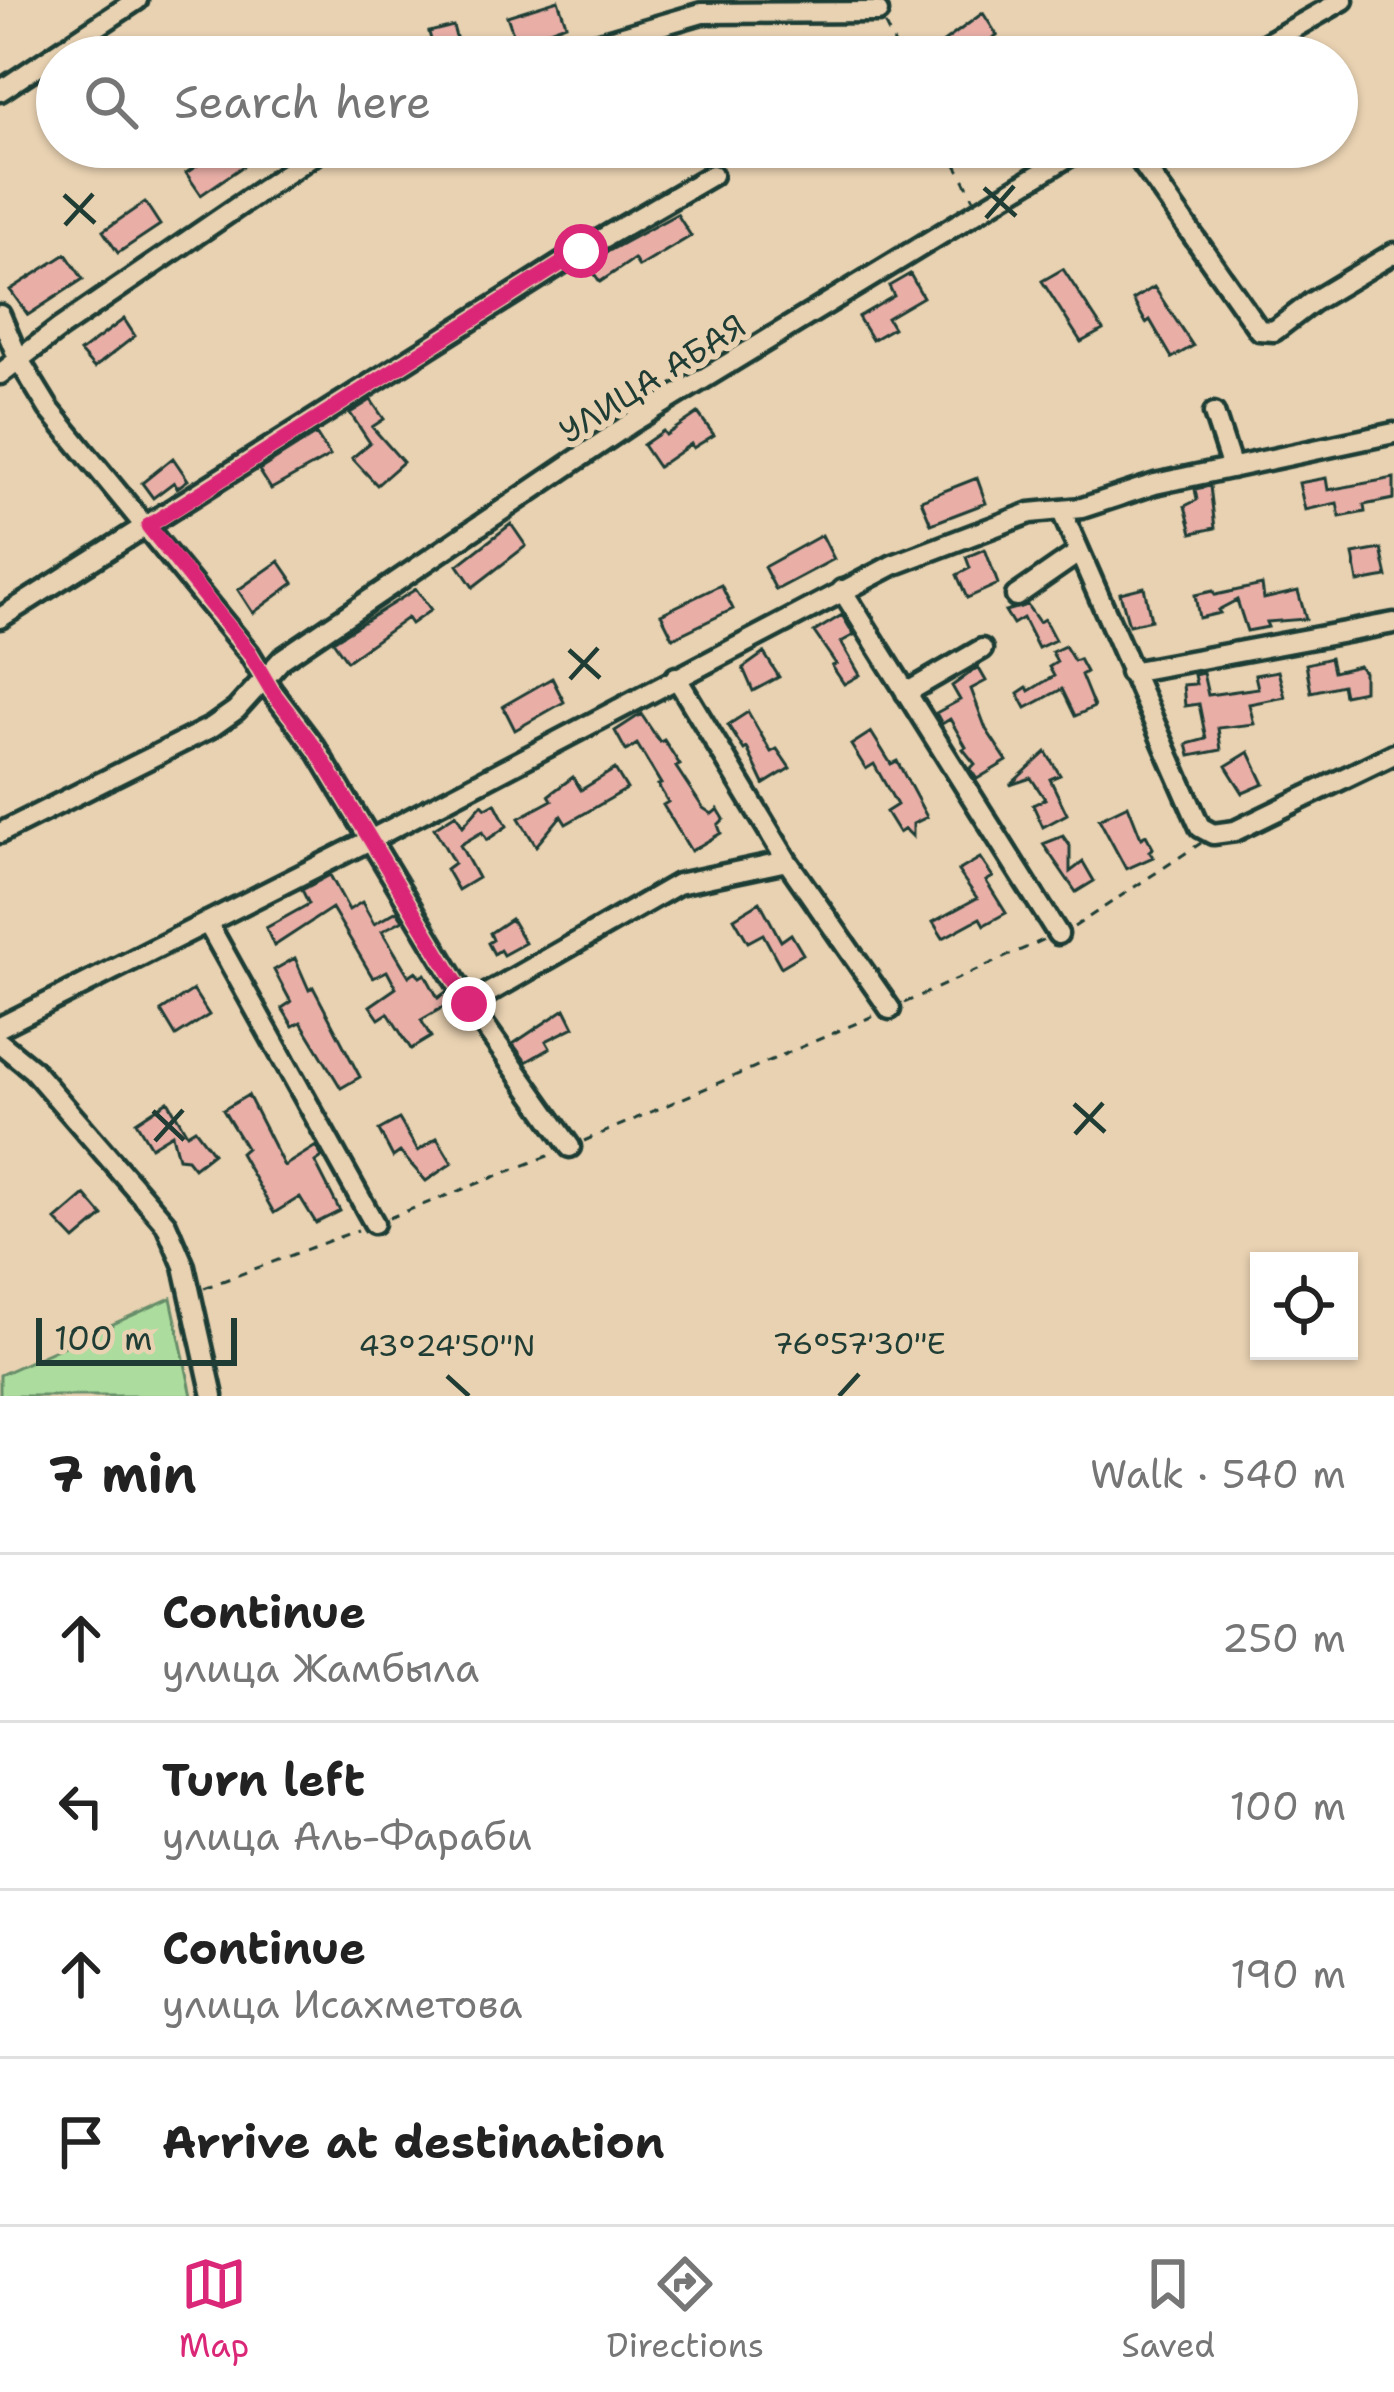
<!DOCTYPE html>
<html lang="en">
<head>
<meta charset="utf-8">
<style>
	body { margin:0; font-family:"Shantell Sans",sans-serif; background:#f2f2f2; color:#222 }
	.controls { position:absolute; right:36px; bottom:36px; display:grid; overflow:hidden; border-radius:0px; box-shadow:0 3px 9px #0004 }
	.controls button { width:108px; height:108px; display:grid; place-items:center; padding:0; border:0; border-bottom:3px solid #e0e0e0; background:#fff; color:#222; font:60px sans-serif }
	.scale { position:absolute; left:36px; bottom:30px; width:201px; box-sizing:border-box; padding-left:12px; border:6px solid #1f3d34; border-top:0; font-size:33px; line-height:42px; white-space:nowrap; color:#1f3d34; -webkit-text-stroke:9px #e9d2b2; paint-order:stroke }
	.stop { position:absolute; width:36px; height:36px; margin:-27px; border:9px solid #db2777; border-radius:50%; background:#fff }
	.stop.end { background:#db2777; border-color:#fff; box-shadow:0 3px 12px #0008 }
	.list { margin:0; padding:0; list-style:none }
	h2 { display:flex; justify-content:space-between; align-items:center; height:156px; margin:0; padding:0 48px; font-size:51px }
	h2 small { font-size:39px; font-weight:400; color:#767676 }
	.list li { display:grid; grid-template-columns:78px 1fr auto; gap:36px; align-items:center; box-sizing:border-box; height:168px; padding:0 48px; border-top:3px solid #e0e0e0 }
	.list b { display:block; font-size:45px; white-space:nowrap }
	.list p { margin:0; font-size:39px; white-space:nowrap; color:#767676 }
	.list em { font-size:39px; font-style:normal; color:#767676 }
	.icon { flex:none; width:66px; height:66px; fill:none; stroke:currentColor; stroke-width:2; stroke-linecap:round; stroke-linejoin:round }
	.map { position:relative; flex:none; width:1394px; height:1396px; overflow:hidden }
	.search { position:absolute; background:#fff; box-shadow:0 3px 9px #0004; left:36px; right:36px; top:36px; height:132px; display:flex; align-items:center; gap:30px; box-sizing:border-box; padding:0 42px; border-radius:66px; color:#767676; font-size:45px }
	.sheet { height:828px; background:#fff }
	nav { display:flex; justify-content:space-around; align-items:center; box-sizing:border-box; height:168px; border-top:3px solid #e0e0e0; background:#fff; font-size:33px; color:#767676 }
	nav a { display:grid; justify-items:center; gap:6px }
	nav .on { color:#db2777 }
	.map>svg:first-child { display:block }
	.green { fill:#acdd9e; stroke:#668d69; stroke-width:3 }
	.building { fill:#e9afa7; stroke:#1f3d34; stroke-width:3 }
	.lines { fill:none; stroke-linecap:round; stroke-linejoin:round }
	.minor-casing { stroke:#1f3d34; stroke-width:27 }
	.path { stroke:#1f3d34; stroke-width:3; stroke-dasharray:9 9; stroke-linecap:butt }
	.minor { stroke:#e9d2b2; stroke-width:18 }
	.route { stroke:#db2777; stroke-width:15 }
	.ticks { fill:none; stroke:#1f3d34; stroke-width:4.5 }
	.labels { text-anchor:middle; stroke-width:12; stroke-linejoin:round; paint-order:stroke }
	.street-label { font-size:33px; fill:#1f3d34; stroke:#e9d2b2 }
	.ticks-label { font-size:30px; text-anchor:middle; fill:#1f3d34; stroke:#e9d2b2; stroke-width:12; stroke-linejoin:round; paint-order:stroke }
</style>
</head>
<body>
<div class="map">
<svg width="1394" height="1396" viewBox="0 0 1394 1396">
	<rect width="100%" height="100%" fill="#e9d2b2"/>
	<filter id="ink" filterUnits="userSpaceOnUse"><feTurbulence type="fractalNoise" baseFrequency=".00833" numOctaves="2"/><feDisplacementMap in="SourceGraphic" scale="24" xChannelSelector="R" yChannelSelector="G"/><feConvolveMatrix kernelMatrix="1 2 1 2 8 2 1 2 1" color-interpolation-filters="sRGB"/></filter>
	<g filter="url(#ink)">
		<!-- green -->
		<path class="green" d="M 171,1298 L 192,1396 L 0,1396 L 0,1375 Z"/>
		<!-- building -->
		<path class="building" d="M 558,0 L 566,24 L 516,42 L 507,16 Z
			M 983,13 L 997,35 L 964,57 L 939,57 L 934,49 Z
			M 453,26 L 460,52 L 438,57 L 387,57 L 431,40 L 429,32 Z
			M 225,147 L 271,147 L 201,195 L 186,173 Z
			M 145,202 L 160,225 L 118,253 L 103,231 Z
			M 677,214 L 691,236 L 639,267 L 634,259 L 600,282 L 587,263 Z
			M 66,254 L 83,279 L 28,315 L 10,290 Z
			M 1063,269 L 1103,330 L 1081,342 L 1042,281 Z
			M 910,274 L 923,297 L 887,318 L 893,328 L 872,340 L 858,317 L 894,296 L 889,286 Z
			M 1154,287 L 1193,346 L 1172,358 L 1150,320 L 1146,323 L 1133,300 Z
			M 124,319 L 135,336 L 94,368 L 80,352 Z
			M 371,400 L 384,419 L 372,427 L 403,462 L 377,485 L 352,458 L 370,443 L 350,413 Z
			M 698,413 L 714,435 L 693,448 L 691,444 L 658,467 L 643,445 L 663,431 L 666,435 Z
			M 316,434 L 330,456 L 271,489 L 259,470 Z
			M 173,458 L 188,480 L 177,488 L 174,482 L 153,498 L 142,483 Z
			M 977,478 L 986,503 L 931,524 L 921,500 Z
			M 1326,478 L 1328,490 L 1394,478 L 1394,499 L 1364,505 L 1365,512 L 1340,517 L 1337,503 L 1305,510 L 1299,483 Z
			M 1210,486 L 1215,528 L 1192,533 L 1185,506 L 1197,500 L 1195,489 Z
			M 511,524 L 526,546 L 473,587 L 458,565 Z
			M 822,535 L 834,559 L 776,590 L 764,567 Z
			M 985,549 L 998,584 L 967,598 L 957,575 L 970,568 L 966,557 Z
			M 1381,549 L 1387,577 L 1358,582 L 1353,554 Z
			M 279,561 L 294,583 L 253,613 L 238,590 Z
			M 721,585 L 733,609 L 673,638 L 661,614 Z
			M 1262,585 L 1264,599 L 1298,591 L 1306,619 L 1266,622 L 1268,627 L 1247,631 L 1237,600 L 1218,610 L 1220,613 L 1199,618 L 1195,595 L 1213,591 L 1215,595 Z
			M 1144,587 L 1151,620 L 1129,625 L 1120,593 Z
			M 416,589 L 431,610 L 411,624 L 407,618 L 347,661 L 333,641 Z
			M 1027,605 L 1039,622 L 1044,619 L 1055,640 L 1038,648 L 1023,618 L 1013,624 L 1005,611 Z
			M 842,615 L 854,635 L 841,642 L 860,675 L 844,684 L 832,666 L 836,664 L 814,632 Z
			M 1065,646 L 1074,661 L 1079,659 L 1086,672 L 1081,675 L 1094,707 L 1075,716 L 1062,689 L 1026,708 L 1018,693 L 1027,687 L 1029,691 L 1054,676 L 1049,667 L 1057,662 L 1052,652 Z
			M 764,653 L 779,677 L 753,691 L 743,668 Z
			M 1330,658 L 1333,672 L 1359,666 L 1364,672 L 1364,691 L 1344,695 L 1342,685 L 1311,692 L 1306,664 Z
			M 978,667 L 986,681 L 971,689 L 986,729 L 1007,761 L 977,779 L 970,769 L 975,764 L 963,749 L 966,747 L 950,719 L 942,724 L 936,713 L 960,700 L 952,686 Z
			M 1278,671 L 1285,697 L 1249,704 L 1254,724 L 1218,728 L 1221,750 L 1190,756 L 1187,744 L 1206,739 L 1199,704 L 1185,706 L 1183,685 L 1196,684 L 1194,675 L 1203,673 L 1208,695 L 1258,688 L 1255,675 Z
			M 552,678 L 564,702 L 515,730 L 503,706 Z
			M 748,712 L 771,752 L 777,749 L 790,768 L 764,784 L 747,748 L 744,750 L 728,725 Z
			M 641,714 L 660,742 L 664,740 L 680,765 L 676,767 L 703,808 L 712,814 L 718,809 L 724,819 L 718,825 L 721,833 L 691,851 L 663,805 L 668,802 L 658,785 L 661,784 L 637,744 L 626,751 L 615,731 Z
			M 871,732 L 891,764 L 897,761 L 927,817 L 913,824 L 913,837 L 905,829 L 899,833 L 886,812 L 897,805 L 874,764 L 866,769 L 851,745 Z
			M 1046,752 L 1060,775 L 1050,779 L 1067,814 L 1043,827 L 1033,805 L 1045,799 L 1031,778 L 1010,785 Z
			M 1249,752 L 1264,784 L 1243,793 L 1226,766 Z
			M 615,769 L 627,789 L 566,824 L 561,816 L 536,846 L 519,818 L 552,800 L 549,795 L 573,777 L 581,790 Z
			M 495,803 L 507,826 L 487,840 L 482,832 L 460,845 L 478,878 L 458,890 L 446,869 L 454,863 L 434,828 L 456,814 L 463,826 L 482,804 L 486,808 Z
			M 1128,805 L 1141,838 L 1146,835 L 1153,848 L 1149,851 L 1153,857 L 1126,869 L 1099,819 Z
			M 1063,836 L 1070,846 L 1070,872 L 1083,862 L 1094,881 L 1076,892 L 1043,844 Z
			M 980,858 L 993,877 L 986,881 L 1006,913 L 984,925 L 980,918 L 943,938 L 933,922 L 977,898 L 958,871 Z
			M 330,875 L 349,910 L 362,902 L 374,924 L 397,911 L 403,920 L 382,931 L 409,976 L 416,971 L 420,977 L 425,974 L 438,998 L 446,992 L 452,1002 L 421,1020 L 431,1037 L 411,1049 L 388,1013 L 379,1019 L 370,1006 L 396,988 L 387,971 L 373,978 L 332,908 L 274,946 L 266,928 L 309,904 L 302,890 Z
			M 760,902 L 781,941 L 791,934 L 803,954 L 781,967 L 763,934 L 748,942 L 734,918 Z
			M 511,919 L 525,943 L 503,955 L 500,950 L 494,954 L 488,943 L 493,940 L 490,933 Z
			M 295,958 L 309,990 L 313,987 L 360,1077 L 341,1088 L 301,1022 L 293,1026 L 282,1008 L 291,1002 L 274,970 Z
			M 193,990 L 209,1015 L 176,1036 L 161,1011 Z
			M 565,1009 L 574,1027 L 546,1041 L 550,1048 L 526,1062 L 513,1044 Z
			M 248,1095 L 284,1166 L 316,1146 L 322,1157 L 315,1162 L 340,1211 L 316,1223 L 300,1197 L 274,1213 L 240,1153 L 246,1148 L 223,1110 Z
			M 168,1101 L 187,1134 L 195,1129 L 213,1153 L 194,1168 L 187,1159 L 178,1158 L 172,1134 L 151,1147 L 136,1122 Z
			M 399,1119 L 418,1151 L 437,1138 L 452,1163 L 426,1181 L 400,1152 L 393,1157 L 379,1130 Z
			M 85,1195 L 103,1216 L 75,1240 L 56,1220 Z"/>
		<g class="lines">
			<!-- minor casing -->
			<g class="minor-casing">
				<path id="minor" d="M 552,57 L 702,13 L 878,12
					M 1243,57 L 1343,0
					M 0,91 L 137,0
					M 1131,147 L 1259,330 L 1274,331 L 1312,302 L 1394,253
					M 0,315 L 19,360 L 49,409 L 249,653 L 272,691 L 316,749 L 469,1004 L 570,1147
					M 0,374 L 60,328 L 325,147
					M 1214,413 L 1232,468
					M 1062,512 L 1200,827 L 1213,834 L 1235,831 L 1394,754
					M 842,590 L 1058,934
					M 1016,596 L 1078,553
					M 0,618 L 581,251 L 712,175
					M 1130,672 L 1394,623
					M 676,677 L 787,861 L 890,1009
					M 906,693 L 982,649
					M 0,833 L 212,727 L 236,710 L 282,659 L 631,423 L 1084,147
					M 207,922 L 374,1223
					M 469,1004 L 678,884 L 787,861
					M 0,1027 L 370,840 L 893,565 L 1030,513 L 1082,508 L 1155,484 L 1394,433
					M 0,1043 L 33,1070 L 166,1224 L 184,1266 L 213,1396"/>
			</g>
			<!-- path -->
			<path class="path" d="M 885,25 L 901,57
				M 947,147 L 974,199
				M 1074,927 L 1201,843
				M 904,1003 L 1043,940
				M 584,1141 L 873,1016
				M 389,1218 L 553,1154
				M 204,1288 L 358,1230"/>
			<!-- minor -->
			<use href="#minor" class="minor"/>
		</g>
	</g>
	<g class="lines" filter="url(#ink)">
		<!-- route -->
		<path class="route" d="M 469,1004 L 316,749 L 272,691 L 249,652 L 148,526 L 581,251"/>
	</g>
	<!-- ticks -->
	<path class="ticks" d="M 984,188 L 1016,216M 64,195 L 95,223M 986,218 L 1014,186M 65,225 L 93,194M 569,650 L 600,678M 570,679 L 598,648M 1074,1104 L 1105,1132M 153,1111 L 184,1140M 1075,1134 L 1103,1103M 155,1141 L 183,1110M 447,1376 L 469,1396M 839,1396 L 859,1374"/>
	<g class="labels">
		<!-- street labels -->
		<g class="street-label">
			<text transform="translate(652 378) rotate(-32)" y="12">УЛИЦА АБАЯ</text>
		</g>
	</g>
	<g class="ticks-label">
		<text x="859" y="1354">76°57'30"E</text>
		<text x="447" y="1356">43°24'50"N</text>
	</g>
</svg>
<div class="controls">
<button><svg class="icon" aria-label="locate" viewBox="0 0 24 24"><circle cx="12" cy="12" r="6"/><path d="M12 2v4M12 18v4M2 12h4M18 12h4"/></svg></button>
</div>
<div class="scale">100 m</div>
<div class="stop" style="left:581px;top:251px"></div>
<div class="stop end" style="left:469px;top:1004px"></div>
<div class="search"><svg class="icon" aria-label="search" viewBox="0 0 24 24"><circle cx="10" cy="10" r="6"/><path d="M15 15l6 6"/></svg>Search here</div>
</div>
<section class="sheet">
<h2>7 min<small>Walk · 540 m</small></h2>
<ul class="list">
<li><svg class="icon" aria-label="ahead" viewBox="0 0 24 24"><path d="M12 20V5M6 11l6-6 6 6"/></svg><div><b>Continue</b><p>улица Жамбыла</p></div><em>250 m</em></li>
<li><svg class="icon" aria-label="left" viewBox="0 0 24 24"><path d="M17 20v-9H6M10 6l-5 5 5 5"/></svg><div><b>Turn left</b><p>улица Аль-Фараби</p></div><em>100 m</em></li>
<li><svg class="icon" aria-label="ahead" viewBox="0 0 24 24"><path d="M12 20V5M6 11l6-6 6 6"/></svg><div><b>Continue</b><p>улица Исахметова</p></div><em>190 m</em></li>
<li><svg class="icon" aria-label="arrive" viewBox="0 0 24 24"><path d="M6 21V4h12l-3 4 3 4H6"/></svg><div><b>Arrive at destination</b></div></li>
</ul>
</section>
<nav>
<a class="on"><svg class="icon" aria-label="map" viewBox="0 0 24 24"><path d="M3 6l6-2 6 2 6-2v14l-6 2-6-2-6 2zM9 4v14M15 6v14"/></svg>Map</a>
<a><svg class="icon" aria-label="directions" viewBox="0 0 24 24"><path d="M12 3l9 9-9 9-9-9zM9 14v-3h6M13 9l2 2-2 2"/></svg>Directions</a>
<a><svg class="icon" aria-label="saved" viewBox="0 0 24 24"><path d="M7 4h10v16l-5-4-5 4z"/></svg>Saved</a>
</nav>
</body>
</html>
